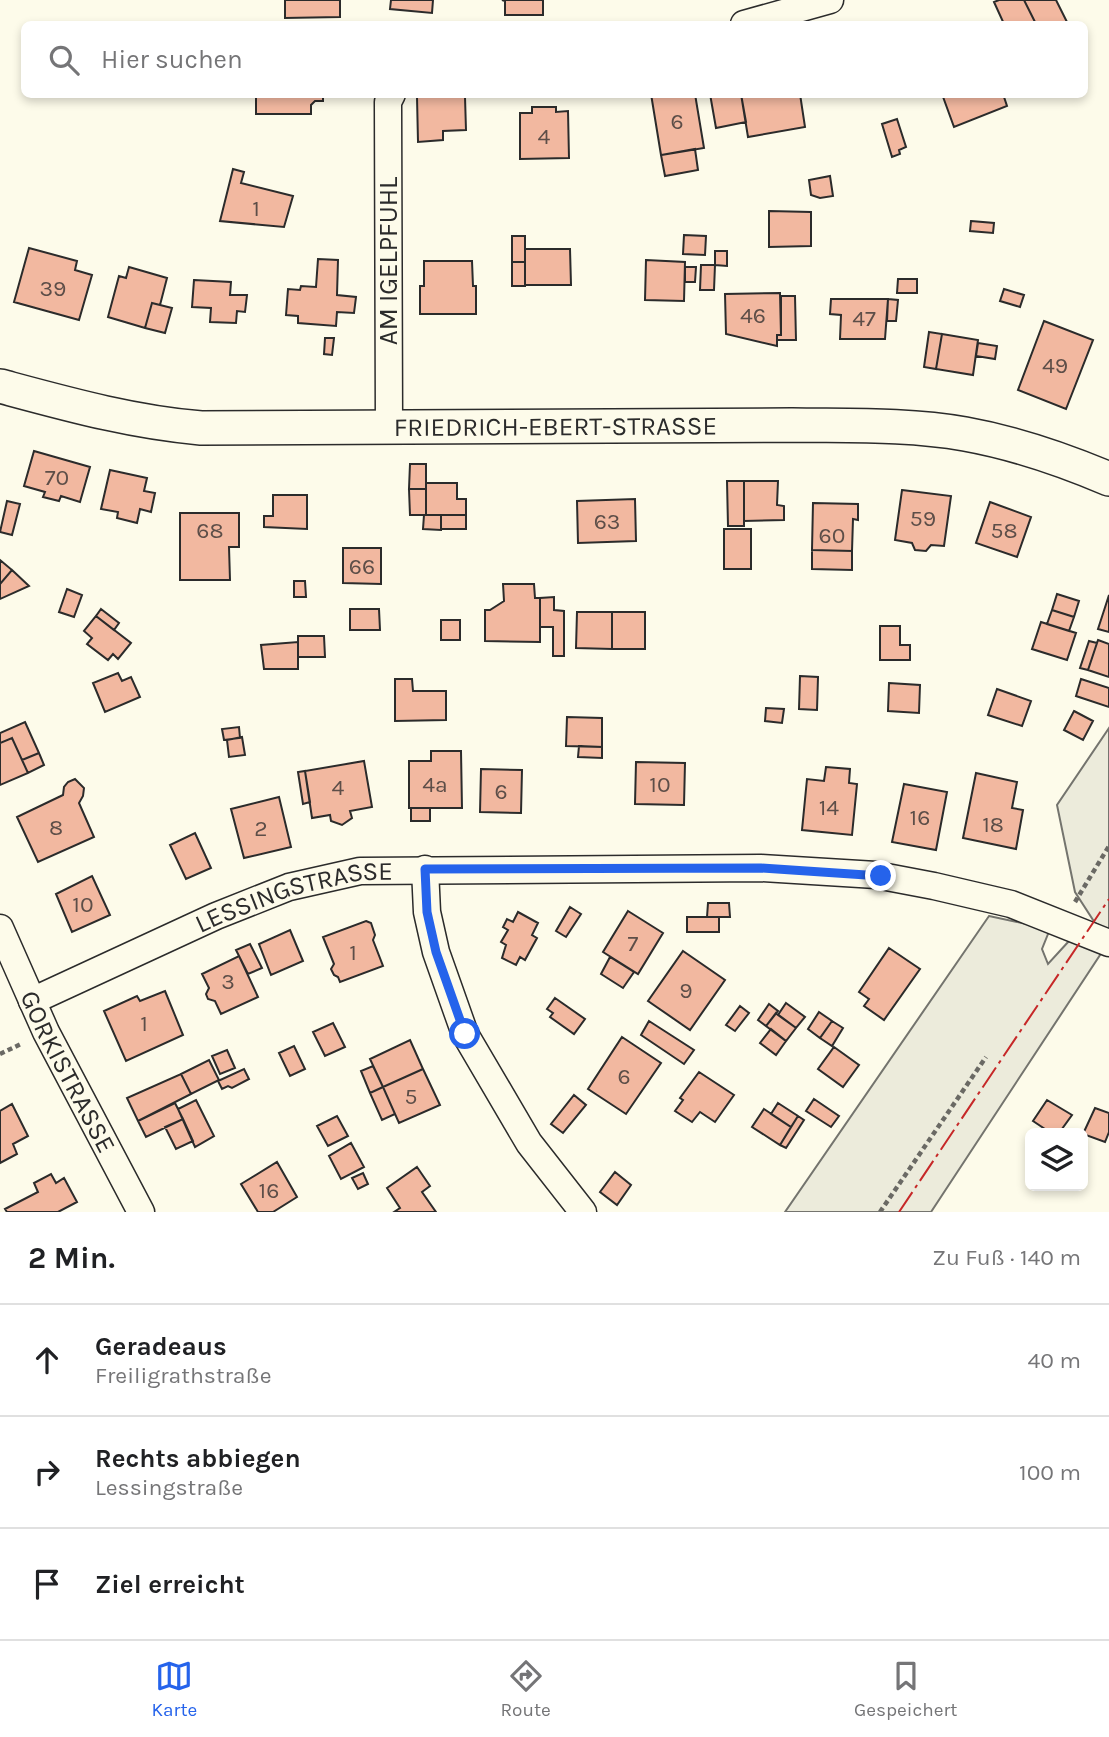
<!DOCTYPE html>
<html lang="de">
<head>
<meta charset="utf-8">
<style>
	body { margin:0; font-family:Karla,sans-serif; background:#f6f6f6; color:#202124 }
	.controls { position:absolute; right:21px; bottom:21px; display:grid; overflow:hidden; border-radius:10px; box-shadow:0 4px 10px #0003 }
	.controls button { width:63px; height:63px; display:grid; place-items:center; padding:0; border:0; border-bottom:2px solid #e0e0e0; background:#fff; color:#202124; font:35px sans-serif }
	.stop { position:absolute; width:21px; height:21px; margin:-16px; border:5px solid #2563eb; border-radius:50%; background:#fff }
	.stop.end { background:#2563eb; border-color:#fff; box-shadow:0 2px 7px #0008 }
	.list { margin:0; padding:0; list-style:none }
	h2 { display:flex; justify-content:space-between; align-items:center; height:91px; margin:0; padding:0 28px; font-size:30px }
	h2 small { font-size:23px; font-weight:400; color:#757577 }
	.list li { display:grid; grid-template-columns:46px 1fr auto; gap:21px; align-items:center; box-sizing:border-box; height:112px; padding:0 28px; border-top:2px solid #e0e0e0 }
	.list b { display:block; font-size:26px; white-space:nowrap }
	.list p { margin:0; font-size:23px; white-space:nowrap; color:#757577 }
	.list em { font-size:23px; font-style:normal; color:#757577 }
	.icon { flex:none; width:38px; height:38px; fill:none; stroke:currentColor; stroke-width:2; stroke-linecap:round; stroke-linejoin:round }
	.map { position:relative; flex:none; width:1109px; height:1212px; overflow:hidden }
	.search { position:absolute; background:#fff; box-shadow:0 4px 10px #0003; left:21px; right:21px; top:21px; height:77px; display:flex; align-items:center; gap:18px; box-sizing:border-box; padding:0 24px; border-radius:10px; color:#757577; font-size:26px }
	.sheet { height:427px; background:#fff }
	nav { display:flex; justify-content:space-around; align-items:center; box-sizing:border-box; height:98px; border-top:2px solid #e0e0e0; background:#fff; font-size:19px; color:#757577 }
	nav a { display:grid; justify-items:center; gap:4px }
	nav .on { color:#2563eb }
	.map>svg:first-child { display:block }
	.green { fill:#ecebdb; stroke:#74746e; stroke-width:2 }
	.building { fill:#f2b8a0; stroke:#2b2b2b; stroke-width:2 }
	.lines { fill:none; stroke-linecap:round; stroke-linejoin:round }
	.minor-casing { stroke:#2b2b2b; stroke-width:29 }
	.tertiary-casing { stroke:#2b2b2b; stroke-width:36 }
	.path { stroke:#6a6964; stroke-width:4.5; stroke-dasharray:5 3.5; stroke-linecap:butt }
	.minor { stroke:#fdfbea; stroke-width:26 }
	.tertiary { stroke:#fdfbea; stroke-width:33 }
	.power { stroke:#c62828; stroke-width:2; stroke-dasharray:24 5 3.5 5; stroke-linecap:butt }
	.route { stroke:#2563eb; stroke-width:9 }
	.labels { text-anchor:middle; stroke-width:5; stroke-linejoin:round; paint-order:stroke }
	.number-label { font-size:23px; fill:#5d4e48 }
	.street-label { font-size:26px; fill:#2b2b2b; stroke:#fdfbea }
</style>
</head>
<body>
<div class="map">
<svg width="1109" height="1212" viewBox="0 0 1109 1212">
	<rect width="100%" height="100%" fill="#fdfbea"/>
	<!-- green -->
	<path class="green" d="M 1109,728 L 1109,930 L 1095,923 L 1075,892 L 1057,805 Z
		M 989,916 L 1050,929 L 1042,949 L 1048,964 L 1069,941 L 1102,952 L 931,1212 L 785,1212 Z"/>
	<!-- building -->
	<path class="building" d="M 285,0 L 340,0 L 340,17 L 285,18 Z
		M 391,0 L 433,0 L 432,13 L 390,9 Z
		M 502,0 L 543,0 L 543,15 L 505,15 L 505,1 Z
		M 999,0 L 1024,0 L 1036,24 L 1004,24 L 994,2 Z
		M 1024,0 L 1056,0 L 1068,24 L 1036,24 Z
		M 256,94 L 323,94 L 323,101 L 315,101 L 311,105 L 311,114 L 256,114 Z
		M 651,94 L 695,94 L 704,148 L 661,155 Z
		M 710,94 L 741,94 L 746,122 L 716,128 Z
		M 741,94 L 800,94 L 805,127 L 748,137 Z
		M 942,94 L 1003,94 L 1007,106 L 954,127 Z
		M 417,97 L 465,97 L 466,130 L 443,131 L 443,140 L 418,142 Z
		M 532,107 L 556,107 L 556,112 L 568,111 L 569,158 L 520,159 L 520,113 L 532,113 Z
		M 897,119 L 906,147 L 899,150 L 900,154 L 892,157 L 882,124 Z
		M 695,149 L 698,170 L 665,176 L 661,155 Z
		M 233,169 L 244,172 L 241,183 L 293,196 L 284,227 L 220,221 Z
		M 830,176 L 833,196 L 820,198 L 811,195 L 809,180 Z
		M 769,211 L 811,212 L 811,246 L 769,247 Z
		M 971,221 L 994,223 L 993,233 L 970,231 Z
		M 684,235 L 706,236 L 705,255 L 683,254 Z
		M 512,236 L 525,236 L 525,262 L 512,262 Z
		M 29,248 L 77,261 L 75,270 L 92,275 L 79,320 L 14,302 Z
		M 525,249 L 570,249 L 571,285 L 525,285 Z
		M 715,251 L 727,251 L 727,266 L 715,265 Z
		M 318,259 L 338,260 L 337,295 L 356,297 L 354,313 L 337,312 L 336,326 L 298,323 L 298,316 L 286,315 L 288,289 L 300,290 L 301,286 L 316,287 Z
		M 646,260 L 685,262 L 684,301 L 645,300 Z
		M 424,261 L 472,261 L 473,286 L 476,286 L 476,314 L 420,314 L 420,286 L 424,286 Z
		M 512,262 L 525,262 L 525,286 L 512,286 Z
		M 701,265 L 715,265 L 714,290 L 700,290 Z
		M 129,267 L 167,278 L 160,305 L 152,303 L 145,328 L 108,317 L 119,276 L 126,278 Z
		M 685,267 L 696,267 L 695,282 L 685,282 Z
		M 898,279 L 917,279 L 917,293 L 897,293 Z
		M 194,280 L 231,282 L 230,295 L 247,295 L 245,312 L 237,311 L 236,323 L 210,322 L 211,308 L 192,307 Z
		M 1004,289 L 1024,295 L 1020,307 L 1000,301 Z
		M 780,293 L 781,335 L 777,335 L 777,346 L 726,334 L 725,294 Z
		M 781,296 L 795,296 L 796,340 L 777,340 L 777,335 L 781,335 Z
		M 831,299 L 888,299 L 885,339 L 840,339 L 841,315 L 830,314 Z
		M 888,299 L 898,300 L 896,321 L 887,321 Z
		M 152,303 L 172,308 L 165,333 L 145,328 Z
		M 1044,321 L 1093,340 L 1066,409 L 1018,390 Z
		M 929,332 L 942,334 L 936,369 L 924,367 Z
		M 942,334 L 978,340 L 973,375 L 936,369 Z
		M 325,338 L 334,338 L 332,355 L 324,354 Z
		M 978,343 L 997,346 L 995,359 L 976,356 Z
		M 34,451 L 90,467 L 80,502 L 61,496 L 59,501 L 43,497 L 45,492 L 24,486 Z
		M 410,464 L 426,464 L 426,489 L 409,489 Z
		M 110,470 L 147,478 L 144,491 L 155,493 L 151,512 L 140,509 L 137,523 L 117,518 L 118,512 L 101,509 Z
		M 727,481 L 744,481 L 744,526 L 728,526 Z
		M 744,481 L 778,481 L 777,505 L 784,506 L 784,520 L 744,521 Z
		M 426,483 L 457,483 L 457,499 L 466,499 L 466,515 L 426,515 Z
		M 409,489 L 426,489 L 426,515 L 410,515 Z
		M 902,490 L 951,496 L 944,546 L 931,545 L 926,551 L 915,550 L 912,543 L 895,540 Z
		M 273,495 L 307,495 L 307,529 L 264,527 L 264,516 L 273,516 Z
		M 635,499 L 636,541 L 578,543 L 577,501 Z
		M 7,501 L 20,504 L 12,535 L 0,532 Z
		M 990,502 L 1031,517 L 1017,557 L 976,543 Z
		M 813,503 L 858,504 L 858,520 L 853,519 L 852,551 L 812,550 Z
		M 180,513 L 239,513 L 239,547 L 229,547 L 230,580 L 180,580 Z
		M 424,515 L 441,515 L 441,530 L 423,529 Z
		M 441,515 L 466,515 L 466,529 L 441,529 Z
		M 724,529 L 751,529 L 751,569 L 724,569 Z
		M 343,548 L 381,548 L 381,584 L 343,583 Z
		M 812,550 L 852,551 L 852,570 L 812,569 Z
		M 0,560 L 12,570 L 0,584 Z
		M 12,570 L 29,586 L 0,599 L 0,584 Z
		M 294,581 L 305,581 L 306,597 L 294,597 Z
		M 503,584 L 534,584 L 535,598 L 540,598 L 540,642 L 485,641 L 485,610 L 490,610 L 504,601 Z
		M 67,589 L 82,595 L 74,617 L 59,612 Z
		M 1057,594 L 1079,601 L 1074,617 L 1052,610 Z
		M 1109,595 L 1109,632 L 1098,629 Z
		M 554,597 L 554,610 L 564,611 L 564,656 L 553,656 L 553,627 L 540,627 L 540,598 Z
		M 101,609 L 119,623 L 114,630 L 96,616 Z
		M 350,609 L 379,609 L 380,630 L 350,630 Z
		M 1052,610 L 1074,617 L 1069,631 L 1047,624 Z
		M 577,612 L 612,612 L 612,649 L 576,648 Z
		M 612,612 L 645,612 L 645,649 L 612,649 Z
		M 96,616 L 131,643 L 118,659 L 113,654 L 108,660 L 87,644 L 92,638 L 84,631 Z
		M 441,620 L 460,620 L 460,640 L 441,640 Z
		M 1041,622 L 1076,633 L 1067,660 L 1032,649 Z
		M 880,626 L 900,626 L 900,645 L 910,645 L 910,660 L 880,660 Z
		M 298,636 L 324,636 L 325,657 L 298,657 Z
		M 1098,640 L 1109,644 L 1109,677 L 1088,670 Z
		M 1089,641 L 1097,643 L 1088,670 L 1080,668 Z
		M 298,642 L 298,669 L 264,669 L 261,645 Z
		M 118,673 L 122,681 L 131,677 L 140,697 L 105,712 L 93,683 Z
		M 800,676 L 818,677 L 817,710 L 799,709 Z
		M 395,679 L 412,679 L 413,691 L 446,691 L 446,720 L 395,721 Z
		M 1081,679 L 1109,688 L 1109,707 L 1076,696 Z
		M 889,683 L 920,685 L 919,713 L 888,711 Z
		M 997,689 L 1031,701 L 1022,726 L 988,715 Z
		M 766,708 L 784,709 L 782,723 L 765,721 Z
		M 1074,711 L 1093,721 L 1083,740 L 1064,730 Z
		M 567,717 L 602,718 L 602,747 L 566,746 Z
		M 25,722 L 39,753 L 22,760 L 12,738 L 0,743 L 0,733 Z
		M 239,727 L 240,738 L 224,740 L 222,729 Z
		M 242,737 L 245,755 L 229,757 L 227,740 Z
		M 12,738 L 28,773 L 0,785 L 0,743 Z
		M 579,746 L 602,747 L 602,758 L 578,757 Z
		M 431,751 L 461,751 L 462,808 L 409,808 L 409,761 L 431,761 Z
		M 39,753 L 44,765 L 28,773 L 22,760 Z
		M 364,761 L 372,807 L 350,811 L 352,818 L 342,825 L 331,821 L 330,815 L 312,818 L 305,771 Z
		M 636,762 L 685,763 L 684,805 L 635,804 Z
		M 826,767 L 850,769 L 849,783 L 857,784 L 852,835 L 802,830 L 807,779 L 824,781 Z
		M 481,769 L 522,770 L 521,813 L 480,812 Z
		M 305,771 L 310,802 L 303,804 L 298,772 Z
		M 976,773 L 1017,782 L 1012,808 L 1023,810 L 1016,849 L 963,838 Z
		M 75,779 L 84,788 L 83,796 L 79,803 L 94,837 L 38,862 L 17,817 L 63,795 L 64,787 L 68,782 Z
		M 904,784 L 947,792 L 936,850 L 892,842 Z
		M 279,797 L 291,847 L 244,858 L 231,809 Z
		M 411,808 L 430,808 L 430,821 L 411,821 Z
		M 195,833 L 211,868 L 186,879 L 170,845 Z
		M 92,876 L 110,915 L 72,932 L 56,894 Z
		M 708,903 L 729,903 L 730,917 L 707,917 Z
		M 570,907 L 581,914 L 566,937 L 556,931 Z
		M 628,911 L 663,933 L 638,974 L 603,952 Z
		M 518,912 L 538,923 L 532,935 L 537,938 L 525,960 L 520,957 L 516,965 L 502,958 L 506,945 L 501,942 L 508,930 L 503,927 L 507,919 L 513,922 Z
		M 687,917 L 719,917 L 719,932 L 687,932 Z
		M 366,921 L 371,923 L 375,935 L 373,940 L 383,966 L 340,982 L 338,977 L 334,975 L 331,969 L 334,964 L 323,937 Z
		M 290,930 L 303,961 L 271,975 L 259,944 Z
		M 250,944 L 262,968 L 248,974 L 236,950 Z
		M 889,948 L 920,969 L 884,1020 L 864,1006 L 869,999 L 859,992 Z
		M 683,951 L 725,980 L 690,1030 L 648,1001 Z
		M 239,956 L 258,997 L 221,1014 L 215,1001 L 208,999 L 206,994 L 209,988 L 202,974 Z
		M 610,957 L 634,972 L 623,988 L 601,974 Z
		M 165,991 L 183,1035 L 126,1061 L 104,1011 L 137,996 L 140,1001 Z
		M 555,998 L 585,1019 L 574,1034 L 550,1017 L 553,1013 L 547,1009 Z
		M 786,1003 L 805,1017 L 796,1028 L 778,1015 Z
		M 769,1004 L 778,1011 L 766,1026 L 758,1020 Z
		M 740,1006 L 749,1013 L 735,1031 L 726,1025 Z
		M 819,1012 L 832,1021 L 820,1038 L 808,1029 Z
		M 776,1013 L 796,1028 L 786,1041 L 766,1026 Z
		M 649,1021 L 694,1050 L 684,1064 L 641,1035 Z
		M 832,1021 L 843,1028 L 832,1046 L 820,1038 Z
		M 333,1023 L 345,1047 L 325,1056 L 313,1032 Z
		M 771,1029 L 786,1041 L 776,1055 L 760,1043 Z
		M 622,1037 L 661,1063 L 626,1114 L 588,1089 Z
		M 410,1040 L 423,1069 L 383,1087 L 370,1059 Z
		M 294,1046 L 305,1069 L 290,1076 L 279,1053 Z
		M 834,1047 L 859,1065 L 843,1087 L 818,1069 Z
		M 227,1050 L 235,1068 L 220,1074 L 212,1056 Z
		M 209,1060 L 219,1080 L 191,1094 L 181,1074 Z
		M 373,1066 L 383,1087 L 370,1093 L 361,1071 Z
		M 244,1069 L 249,1079 L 232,1088 L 228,1086 L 222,1089 L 218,1081 Z
		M 423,1069 L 440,1105 L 399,1123 L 383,1087 Z
		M 699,1072 L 734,1095 L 715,1122 L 700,1112 L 692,1122 L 675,1111 L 683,1100 L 680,1098 Z
		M 181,1074 L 191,1094 L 138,1121 L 127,1098 Z
		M 383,1087 L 395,1114 L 382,1120 L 370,1093 Z
		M 574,1095 L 586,1105 L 563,1133 L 551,1124 Z
		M 814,1099 L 839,1116 L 831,1127 L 806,1111 Z
		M 196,1100 L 214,1136 L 195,1147 L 178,1109 Z
		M 1047,1100 L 1072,1115 L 1059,1133 L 1051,1133 L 1033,1121 Z
		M 175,1103 L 183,1119 L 146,1137 L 138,1121 Z
		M 778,1103 L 798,1116 L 791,1127 L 771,1114 Z
		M 12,1104 L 28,1136 L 13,1144 L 17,1154 L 0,1163 L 0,1111 Z
		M 1095,1108 L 1109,1113 L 1109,1132 L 1105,1142 L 1083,1134 Z
		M 764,1109 L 791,1127 L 780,1145 L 752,1127 Z
		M 337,1116 L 348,1136 L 328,1146 L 317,1126 Z
		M 798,1116 L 804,1120 L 786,1148 L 780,1145 Z
		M 183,1119 L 193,1141 L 176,1149 L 165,1127 Z
		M 351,1143 L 364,1167 L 341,1179 L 329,1156 Z
		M 277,1162 L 297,1197 L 273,1212 L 258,1212 L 241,1184 Z
		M 417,1167 L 430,1186 L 422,1192 L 436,1212 L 394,1212 L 400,1208 L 387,1188 Z
		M 615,1172 L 631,1185 L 617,1205 L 600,1192 Z
		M 363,1173 L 368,1184 L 358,1189 L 352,1178 Z
		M 51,1174 L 56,1183 L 64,1178 L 77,1202 L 58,1212 L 7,1212 L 5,1209 L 38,1192 L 34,1183 Z"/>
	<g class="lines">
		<!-- minor casing -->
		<g class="minor-casing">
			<g id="minor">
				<path d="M 744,24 L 830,0"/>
				<path d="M 389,428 L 388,102 L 392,94"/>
				<path d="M 425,869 L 427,912 L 436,952 L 465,1034 L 529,1143 L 583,1212"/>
				<path id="s1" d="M 0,928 L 46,1032 L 141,1212"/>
				<path id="s2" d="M 32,1001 L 216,916 L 289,887 L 360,871 L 761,868 L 876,875 L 934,886 L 1011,904 L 1109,943"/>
			</g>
		</g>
		<!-- tertiary casing -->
		<g class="tertiary-casing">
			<g id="tertiary">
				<path id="s3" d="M 0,386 C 67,404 131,422 201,428 L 792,425 C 849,426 908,424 965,434 C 1015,443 1062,459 1109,479"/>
			</g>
		</g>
		<!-- path -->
		<path class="path" d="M 1075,902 L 1109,846
			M 0,1054 L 23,1043
			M 880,1212 L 986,1057"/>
		<!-- minor -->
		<use href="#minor" class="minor"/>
		<!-- tertiary -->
		<use href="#tertiary" class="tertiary"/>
		<!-- power -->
		<path class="power" d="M 899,1212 L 1109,899"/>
	</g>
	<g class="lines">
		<!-- route -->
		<path class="route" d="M 465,1034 L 436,952 L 427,912 L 425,869 L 761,868 L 881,876"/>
	</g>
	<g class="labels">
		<!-- number labels -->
		<g class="number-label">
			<text x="677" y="129">6</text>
			<text x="544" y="144">4</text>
			<text x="256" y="216">1</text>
			<text x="53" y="296">39</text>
			<text x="753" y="323">46</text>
			<text x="864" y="326">47</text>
			<text x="1055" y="373">49</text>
			<text x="57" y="485">70</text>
			<text x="923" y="526">59</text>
			<text x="607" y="529">63</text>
			<text x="210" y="538">68</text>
			<text x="1004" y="538">58</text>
			<text x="832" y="543">60</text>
			<text x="362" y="574">66</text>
			<text x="435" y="792">4a</text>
			<text x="660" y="792">10</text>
			<text x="338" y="795">4</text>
			<text x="501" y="799">6</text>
			<text x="829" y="815">14</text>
			<text x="920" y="825">16</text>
			<text x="993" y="832">18</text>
			<text x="56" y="835">8</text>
			<text x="261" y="836">2</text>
			<text x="83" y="912">10</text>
			<text x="633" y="951">7</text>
			<text x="353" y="960">1</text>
			<text x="228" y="989">3</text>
			<text x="686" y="998">9</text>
			<text x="144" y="1031">1</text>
			<text x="624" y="1084">6</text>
			<text x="411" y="1104">5</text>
			<text x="269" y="1198">16</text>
		</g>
		<!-- street labels -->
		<g class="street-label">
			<text transform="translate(388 261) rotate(-90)" y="9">AM IGELPFUHL</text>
			<text dy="9" stroke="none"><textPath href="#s3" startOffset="560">FRIEDRICH-EBERT-STRASSE</textPath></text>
			<text dy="9" stroke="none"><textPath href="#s2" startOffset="284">LESSINGSTRASSE</textPath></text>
			<text dy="9" stroke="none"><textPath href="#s1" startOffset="159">GORKISTRASSE</textPath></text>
		</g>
	</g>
</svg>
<div class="controls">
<button><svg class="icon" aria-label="layers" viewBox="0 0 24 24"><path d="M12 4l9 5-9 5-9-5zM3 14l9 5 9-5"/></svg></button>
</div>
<div class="stop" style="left:465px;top:1034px"></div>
<div class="stop end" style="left:881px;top:876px"></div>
<div class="search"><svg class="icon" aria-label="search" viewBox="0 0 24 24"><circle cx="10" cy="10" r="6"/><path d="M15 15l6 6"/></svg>Hier suchen</div>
</div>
<section class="sheet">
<h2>2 Min.<small>Zu Fuß · 140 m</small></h2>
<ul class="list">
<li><svg class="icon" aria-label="ahead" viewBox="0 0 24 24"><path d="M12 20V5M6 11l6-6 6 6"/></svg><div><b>Geradeaus</b><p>Freiligrathstraße</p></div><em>40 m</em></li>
<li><svg class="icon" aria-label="right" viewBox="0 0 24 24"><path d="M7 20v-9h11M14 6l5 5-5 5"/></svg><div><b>Rechts abbiegen</b><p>Lessingstraße</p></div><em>100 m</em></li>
<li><svg class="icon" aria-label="arrive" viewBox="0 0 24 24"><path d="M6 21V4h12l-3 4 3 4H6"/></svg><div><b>Ziel erreicht</b></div></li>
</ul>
</section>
<nav>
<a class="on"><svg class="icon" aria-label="map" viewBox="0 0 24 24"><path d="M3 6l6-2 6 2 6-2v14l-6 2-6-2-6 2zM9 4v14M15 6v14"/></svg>Karte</a>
<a><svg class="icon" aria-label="directions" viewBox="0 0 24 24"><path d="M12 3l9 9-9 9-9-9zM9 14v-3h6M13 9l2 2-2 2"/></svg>Route</a>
<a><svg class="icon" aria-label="saved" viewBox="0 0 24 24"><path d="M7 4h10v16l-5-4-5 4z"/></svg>Gespeichert</a>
</nav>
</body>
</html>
